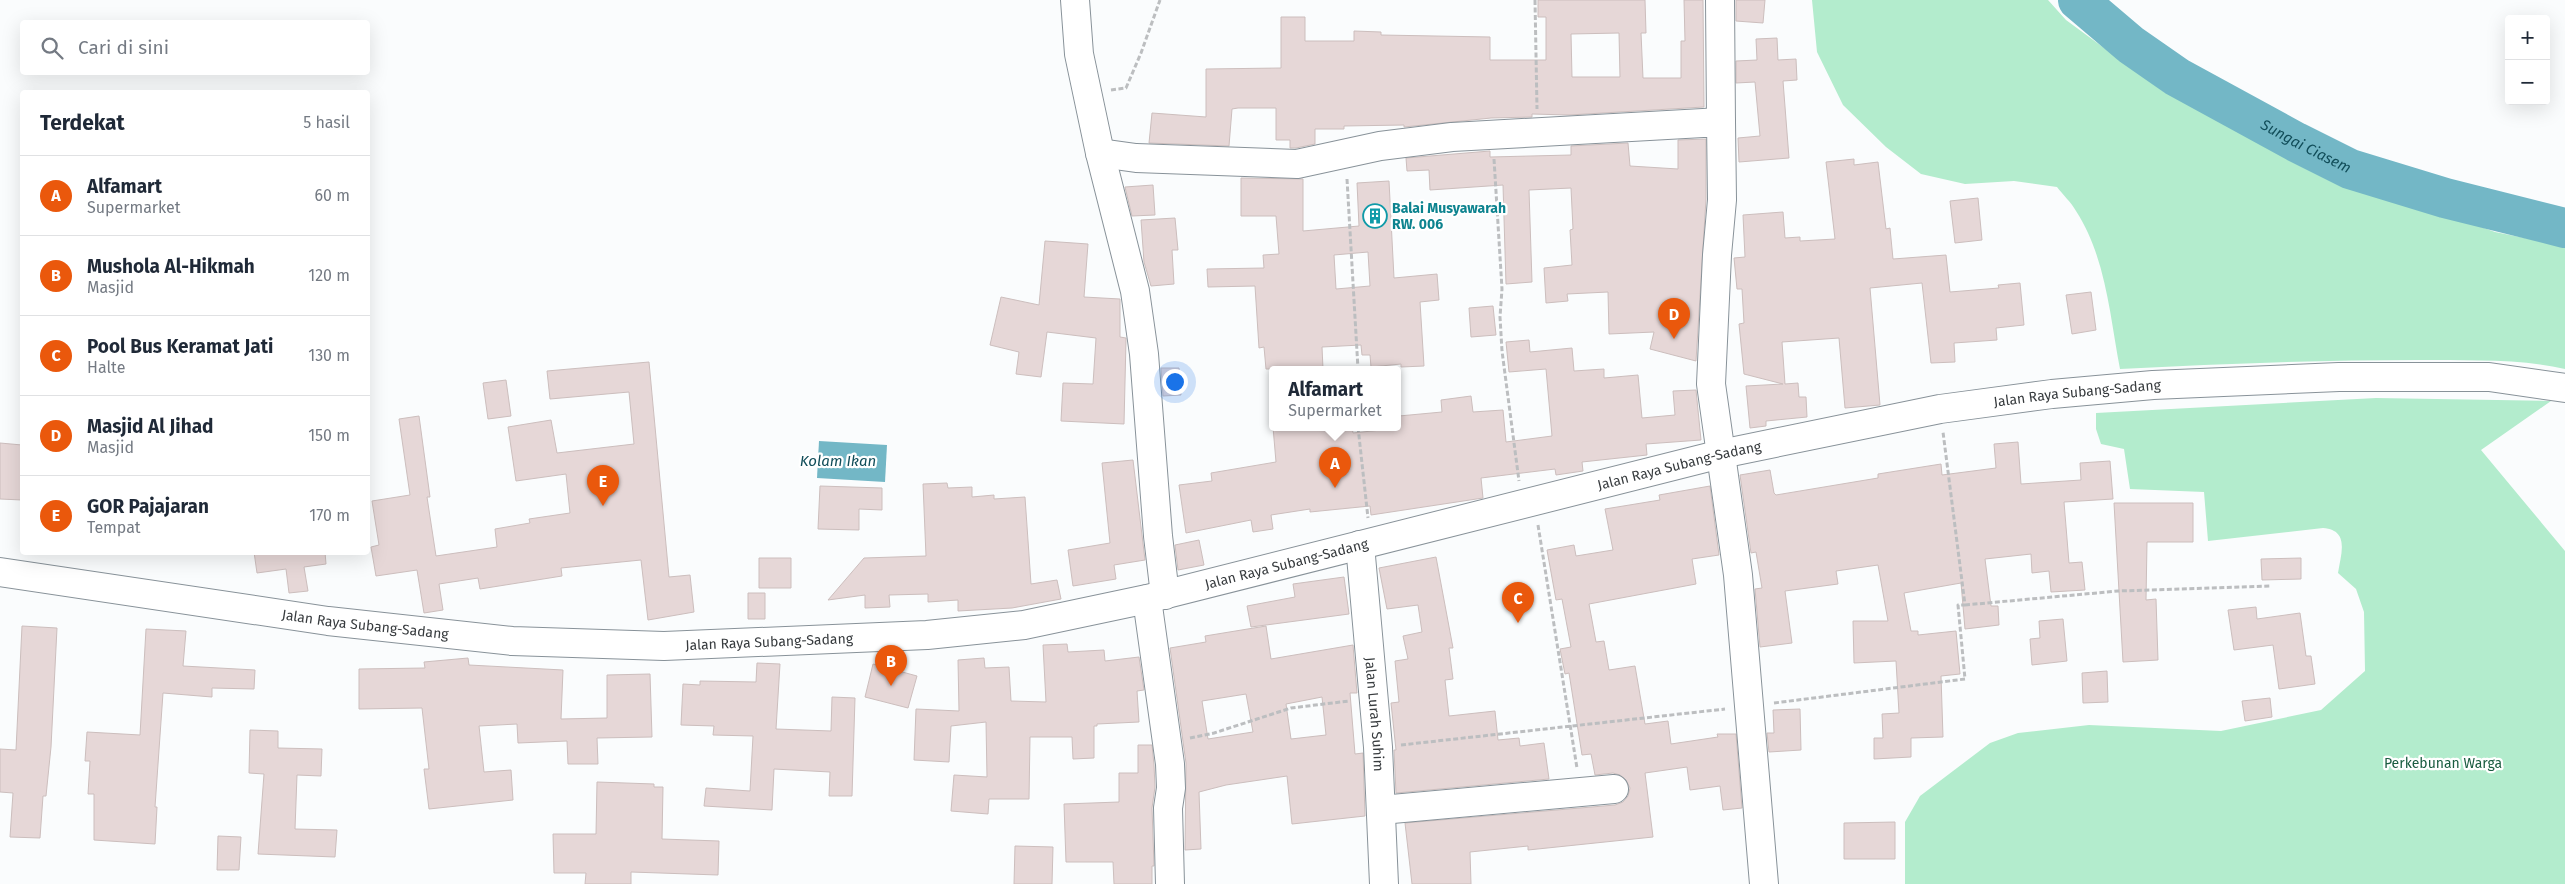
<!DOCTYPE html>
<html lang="id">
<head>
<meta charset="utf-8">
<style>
	body { margin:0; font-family:"Fira Sans",sans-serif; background:#f2f2f3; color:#1f2937 }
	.controls { position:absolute; right:15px; top:15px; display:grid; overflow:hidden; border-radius:5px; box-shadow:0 5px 20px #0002 }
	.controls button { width:45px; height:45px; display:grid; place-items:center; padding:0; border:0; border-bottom:1px solid #e0e1e3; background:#fff; color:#1f2937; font:25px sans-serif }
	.you { position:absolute; left:1174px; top:381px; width:18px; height:18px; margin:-12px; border:4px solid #fff; border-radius:50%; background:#1a73e8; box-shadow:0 0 0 8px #1a73e833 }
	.badge { display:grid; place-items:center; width:32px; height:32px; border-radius:50%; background:#ea580c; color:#fff; font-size:16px; font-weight:700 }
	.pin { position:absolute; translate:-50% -41px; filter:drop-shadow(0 1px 2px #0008) }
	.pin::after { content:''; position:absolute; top:26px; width:18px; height:15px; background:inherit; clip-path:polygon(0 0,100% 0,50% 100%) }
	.popup { position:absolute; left:1269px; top:366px; width:132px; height:65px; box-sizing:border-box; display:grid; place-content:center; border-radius:5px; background:#fff; filter:drop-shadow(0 1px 4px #0005); font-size:16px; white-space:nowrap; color:#747a83 }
	.popup b { font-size:19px; color:#1f2937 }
	.popup::after { content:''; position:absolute; left:50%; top:100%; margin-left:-10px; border:10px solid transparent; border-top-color:#fff }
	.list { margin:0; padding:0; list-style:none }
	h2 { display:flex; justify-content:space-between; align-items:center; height:65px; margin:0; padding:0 20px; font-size:21px }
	h2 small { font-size:16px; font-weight:400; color:#747a83 }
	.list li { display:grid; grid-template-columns:32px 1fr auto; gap:15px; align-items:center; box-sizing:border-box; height:80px; padding:0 20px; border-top:1px solid #e0e1e3 }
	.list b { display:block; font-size:19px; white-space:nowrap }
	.list p { margin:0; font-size:16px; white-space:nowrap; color:#747a83 }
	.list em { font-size:16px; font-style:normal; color:#747a83 }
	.icon { flex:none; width:28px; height:28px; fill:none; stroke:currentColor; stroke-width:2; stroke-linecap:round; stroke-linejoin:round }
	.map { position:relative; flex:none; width:2565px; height:884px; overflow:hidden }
	.search { position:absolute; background:#fff; box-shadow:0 5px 20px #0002; left:20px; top:20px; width:350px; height:55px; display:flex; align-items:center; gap:12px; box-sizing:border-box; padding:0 18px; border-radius:5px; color:#747a83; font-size:19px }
	.panel { position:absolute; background:#fff; box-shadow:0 5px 20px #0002; left:20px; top:90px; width:350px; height:465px; border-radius:5px }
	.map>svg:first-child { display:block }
	.green { fill:#b3eccd }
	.water { fill:#73b7c6 }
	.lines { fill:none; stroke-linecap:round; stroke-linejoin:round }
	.river { stroke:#73b7c6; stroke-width:40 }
	.building { fill:#e6d7d7; stroke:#ccbebd; fill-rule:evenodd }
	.minor-casing { stroke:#889299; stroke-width:30 }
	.major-casing { stroke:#889299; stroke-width:30 }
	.path { stroke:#bcbec0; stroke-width:3; stroke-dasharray:5 2.5; stroke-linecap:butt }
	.minor { stroke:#fff; stroke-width:28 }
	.major { stroke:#fff; stroke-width:28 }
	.labels { text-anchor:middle; stroke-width:4.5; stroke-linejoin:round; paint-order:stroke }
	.culture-label { font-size:14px; font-weight:bold; fill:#0d838f; stroke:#fff; text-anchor:start }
	.street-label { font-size:14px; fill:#373b3e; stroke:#fff }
	.park-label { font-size:14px; fill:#1a5c40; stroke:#fff }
	.water-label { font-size:15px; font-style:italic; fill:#114d59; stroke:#fff }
</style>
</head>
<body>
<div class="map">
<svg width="2565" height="884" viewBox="0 0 2565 884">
	<rect width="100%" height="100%" fill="#fafcfd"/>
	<!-- green -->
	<path class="green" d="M 1812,0 L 2048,0 L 2066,20 L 2164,92 L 2289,157 L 2495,232 L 2565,246 L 2565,369 C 2518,358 2466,361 2418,360 C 2318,360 2219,364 2120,369 C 2110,317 2106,257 2076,211 C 2071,202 2063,195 2057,187 L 2014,181 L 1965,184 L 1921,174 L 1886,147 L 1843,105 L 1817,52 Z
		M 2376,398 L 2551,401 L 2481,450 L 2565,551 L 2565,884 L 1905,884 L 1905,822 L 1920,796 L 1990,743 L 2018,733 L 2089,725 L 2221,731 L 2321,710 L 2365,671 L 2364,612 L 2356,589 L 2338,573 C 2341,554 2350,530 2323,528 L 2208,541 L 2204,492 L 2130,489 L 2124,449 L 2101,444 L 2096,429 L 2096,413 Z"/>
	<!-- water -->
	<path class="water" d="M 819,441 L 887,445 L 885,482 L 817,478 Z"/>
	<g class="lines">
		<!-- river -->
		<path class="river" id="s1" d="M 2078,0 L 2131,45 L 2177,77 L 2296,142 L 2350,169 L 2445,198 L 2565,228"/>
	</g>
	<!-- building -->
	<path class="building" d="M 1538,0 L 1645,0 L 1646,33 L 1641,33 L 1643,78 L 1681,78 L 1681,41 L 1685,41 L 1684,0 L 1703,0 L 1704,107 L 1569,115 L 1532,114 L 1532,117 L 1491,118 L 1404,127 L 1404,125 L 1344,126 L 1344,129 L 1315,129 L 1315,144 L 1296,148 L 1290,148 L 1290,140 L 1276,140 L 1276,108 L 1238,108 L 1232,109 L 1229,146 L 1149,143 L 1152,113 L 1206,117 L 1206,69 L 1281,68 L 1281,17 L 1305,17 L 1305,41 L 1354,41 L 1354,31 L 1381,32 L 1381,35 L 1490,37 L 1490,60 L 1546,60 L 1546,17 L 1538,17 ZM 1619,33 L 1620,77 L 1572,77 L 1571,34 Z
		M 1736,0 L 1765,0 L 1763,23 L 1736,21 Z
		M 1777,38 L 1778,60 L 1796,59 L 1797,80 L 1783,81 L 1789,158 L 1739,162 L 1738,138 L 1760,136 L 1755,82 L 1736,83 L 1736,61 L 1757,60 L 1756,39 Z
		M 1706,139 L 1706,199 L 1696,361 L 1650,349 L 1654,332 L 1609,334 L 1608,292 L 1567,294 L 1568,301 L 1546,303 L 1544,268 L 1572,265 L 1570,230 L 1573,229 L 1571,188 L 1529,190 L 1532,282 L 1506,284 L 1503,185 L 1430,190 L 1429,170 L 1407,171 L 1406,158 L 1490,151 L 1490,157 L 1571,155 L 1571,146 L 1628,143 L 1630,166 L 1678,169 L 1678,140 Z
		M 1854,159 L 1854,165 L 1878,162 L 1886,229 L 1890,228 L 1893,259 L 1946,255 L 1950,292 L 1999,288 L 1998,285 L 2020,283 L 2024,325 L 1996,328 L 1997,340 L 1954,343 L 1955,362 L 1931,363 L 1922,283 L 1870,288 L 1880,405 L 1845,408 L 1839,338 L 1782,342 L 1785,384 L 1798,383 L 1799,397 L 1806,397 L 1807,417 L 1766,421 L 1766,426 L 1750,428 L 1746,386 L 1783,384 L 1744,374 L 1739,324 L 1744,323 L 1742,289 L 1737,289 L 1734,258 L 1745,257 L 1743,215 L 1783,212 L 1785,238 L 1800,237 L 1800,241 L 1835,239 L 1826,162 Z
		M 1241,178 L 1303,179 L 1303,231 L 1359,226 L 1357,183 L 1389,181 L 1394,278 L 1437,274 L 1439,300 L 1420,302 L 1424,366 L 1401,367 L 1401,364 L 1371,367 L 1370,355 L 1362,355 L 1361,345 L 1322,347 L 1323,369 L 1266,369 L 1264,347 L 1259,348 L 1255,286 L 1208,287 L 1207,269 L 1264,268 L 1263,255 L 1279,254 L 1276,216 L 1241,216 ZM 1368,252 L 1370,286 L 1336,289 L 1334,255 Z
		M 1153,185 L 1155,215 L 1132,216 L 1125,187 Z
		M 1978,198 L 1982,240 L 1955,243 L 1950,201 Z
		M 1175,218 L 1178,250 L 1172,250 L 1174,284 L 1151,286 L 1144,262 L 1141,220 Z
		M 1045,241 L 1088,244 L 1084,297 L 1120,299 L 1120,337 L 1126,338 L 1126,340 L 1124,424 L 1061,421 L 1063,383 L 1093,384 L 1096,338 L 1047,332 L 1041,377 L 1016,374 L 1019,352 L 990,345 L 1001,297 L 1039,305 Z
		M 2091,292 L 2096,330 L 2072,334 L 2066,295 Z
		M 1493,306 L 1496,335 L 1471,337 L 1469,308 Z
		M 1529,340 L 1530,352 L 1572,348 L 1574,371 L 1604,369 L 1604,378 L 1638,375 L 1642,418 L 1675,415 L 1673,391 L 1696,390 L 1701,440 L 1646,444 L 1647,455 L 1582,462 L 1583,471 L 1556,475 L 1555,469 L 1481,478 L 1483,498 L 1371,515 L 1370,506 L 1310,512 L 1310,509 L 1271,515 L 1273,529 L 1253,532 L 1251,520 L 1186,533 L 1179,485 L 1212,481 L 1211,473 L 1276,462 L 1273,427 L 1352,427 L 1353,433 L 1400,428 L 1399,416 L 1442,412 L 1441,400 L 1471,396 L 1473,412 L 1503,410 L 1506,442 L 1552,436 L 1546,369 L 1509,372 L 1506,342 Z
		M 649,362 L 669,577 L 690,575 L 694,612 L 648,620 L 641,560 L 561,568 L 562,576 L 480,589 L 478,578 L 439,584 L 443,610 L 424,613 L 417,570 L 376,576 L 371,547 L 379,545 L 372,501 L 410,495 L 399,419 L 419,416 L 430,497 L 427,497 L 436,556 L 497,547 L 495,529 L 530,523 L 529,519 L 570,513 L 566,474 L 516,481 L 508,427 L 551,420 L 557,453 L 634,444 L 629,392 L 550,399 L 547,371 Z
		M 1161,368 L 1179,368 L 1181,395 L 1163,396 Z
		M 506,380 L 511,416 L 488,419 L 483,383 Z
		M 2018,442 L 2021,484 L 2081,480 L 2080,463 L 2110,461 L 2113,499 L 2064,502 L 2069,563 L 2082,562 L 2085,590 L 2051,592 L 2049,571 L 2032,573 L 2031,554 L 1985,559 L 1991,606 L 1998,606 L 1999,625 L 1965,629 L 1961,583 L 1904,593 L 1911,631 L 1918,631 L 1918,635 L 1956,631 L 1960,674 L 1941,676 L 1943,737 L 1911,738 L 1911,757 L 1874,759 L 1874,738 L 1883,738 L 1882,714 L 1899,713 L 1896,661 L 1854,663 L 1853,621 L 1888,621 L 1878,565 L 1836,571 L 1838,584 L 1785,591 L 1792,643 L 1760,647 L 1755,589 L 1762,588 L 1756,552 L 1751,553 L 1740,475 L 1770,470 L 1774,493 L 1776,495 L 1878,478 L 1878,474 L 1941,464 L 1942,475 L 1996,468 L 1994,444 Z
		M 0,443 L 22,445 L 22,500 L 0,499 Z
		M 1133,460 L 1145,560 L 1114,565 L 1116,579 L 1073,586 L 1068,550 L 1110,543 L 1102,463 Z
		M 947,483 L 948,488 L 972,487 L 972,497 L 994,495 L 994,499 L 1025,497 L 1031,584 L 1057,580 L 1061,599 L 1012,608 L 958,611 L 958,600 L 928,602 L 928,594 L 889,595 L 890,607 L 865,608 L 865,595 L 828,600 L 864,558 L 926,556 L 923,484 Z
		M 820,486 L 882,488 L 882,510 L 859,509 L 859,530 L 818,529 Z
		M 1710,486 L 1719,555 L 1692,559 L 1696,584 L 1589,604 L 1596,642 L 1604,641 L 1609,670 L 1635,666 L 1645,724 L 1668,721 L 1671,744 L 1718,737 L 1717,734 L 1736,734 L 1742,808 L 1723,810 L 1720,786 L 1690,790 L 1687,767 L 1645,773 L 1653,837 L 1528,850 L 1528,846 L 1470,852 L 1471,884 L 1412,884 L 1405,823 L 1615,805 L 1623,802 L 1628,796 L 1630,788 L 1626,780 L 1620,775 L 1613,773 L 1595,775 L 1591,754 L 1582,755 L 1569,673 L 1565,674 L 1560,649 L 1571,647 L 1562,599 L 1556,600 L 1547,550 L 1574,545 L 1576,556 L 1613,550 L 1605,509 L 1660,500 L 1659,495 Z
		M 2114,503 L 2193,503 L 2193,542 L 2147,542 L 2146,600 L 2156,599 L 2158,660 L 2123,662 Z
		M 1199,540 L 1204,565 L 1178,570 L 1175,545 Z
		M 254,552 L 325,552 L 326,564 L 304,567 L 308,591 L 289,593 L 286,569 L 257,573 Z
		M 1436,557 L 1453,648 L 1449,648 L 1453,679 L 1445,680 L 1449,716 L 1495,711 L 1498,740 L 1519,738 L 1520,746 L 1544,743 L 1549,779 L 1396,793 L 1394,750 L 1396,750 L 1391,703 L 1399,702 L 1395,661 L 1408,659 L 1403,636 L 1422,632 L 1418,605 L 1387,609 L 1379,568 Z
		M 759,558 L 791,558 L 791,588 L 759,588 Z
		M 2301,558 L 2301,579 L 2262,580 L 2261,559 Z
		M 1344,577 L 1349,614 L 1251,627 L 1247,606 L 1295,597 L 1293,584 Z
		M 748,593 L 765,593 L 765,619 L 748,619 Z
		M 2256,607 L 2257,619 L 2300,613 L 2306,656 L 2311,656 L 2315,684 L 2279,689 L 2273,645 L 2234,650 L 2228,610 Z
		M 2063,619 L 2067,661 L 2032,665 L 2030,639 L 2040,638 L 2039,621 Z
		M 22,626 L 57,628 L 51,747 L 46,796 L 43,796 L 40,838 L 10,837 L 13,793 L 0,792 L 0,749 L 16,750 Z
		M 1266,626 L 1271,659 L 1353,645 L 1357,693 L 1350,693 L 1355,754 L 1363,753 L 1365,816 L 1292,824 L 1287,776 L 1226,785 L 1199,792 L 1201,849 L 1185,850 L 1186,763 L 1170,648 L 1206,642 L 1205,636 ZM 1246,694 L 1253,732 L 1208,739 L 1202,701 ZM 1322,697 L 1326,735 L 1291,739 L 1286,704 Z
		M 146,629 L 186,631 L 183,666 L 255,670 L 254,689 L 212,688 L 212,697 L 163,693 L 155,807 L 157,807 L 155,844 L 94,840 L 94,794 L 88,794 L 90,761 L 85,761 L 87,732 L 140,735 Z
		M 1067,644 L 1068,652 L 1104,650 L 1105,661 L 1139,657 L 1144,690 L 1137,691 L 1139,722 L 1097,724 L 1097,726 L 1094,726 L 1094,758 L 1073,759 L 1072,737 L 1030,737 L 1029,799 L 989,799 L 988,814 L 951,811 L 954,775 L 987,777 L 986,722 L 951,726 L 949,762 L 914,760 L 916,709 L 959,711 L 958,660 L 984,658 L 985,668 L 1009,667 L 1011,701 L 1046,702 L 1043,645 Z
		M 468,658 L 469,665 L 563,670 L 561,719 L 607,718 L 607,675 L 650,674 L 652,737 L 597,738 L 598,764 L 568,764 L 567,741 L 518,743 L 517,724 L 479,726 L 484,772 L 511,770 L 513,800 L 429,809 L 424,769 L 429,769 L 422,708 L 359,709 L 359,669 L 425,668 L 424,662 Z
		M 757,663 L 780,664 L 776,729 L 831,731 L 832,697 L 855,698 L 852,796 L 829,796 L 830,772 L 774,769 L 772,810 L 704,806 L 706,788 L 750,791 L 753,736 L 713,735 L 714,726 L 681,725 L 683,684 L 700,685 L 700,681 L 756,682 Z
		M 873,664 L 917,676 L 908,708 L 865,697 Z
		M 2107,671 L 2108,702 L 2083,703 L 2082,673 Z
		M 2270,698 L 2272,717 L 2245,721 L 2242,701 Z
		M 1800,709 L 1801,750 L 1769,752 L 1767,733 L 1774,733 L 1773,710 Z
		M 250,730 L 278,731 L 278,748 L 322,749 L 321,776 L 297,775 L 295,829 L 337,830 L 335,857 L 258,854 L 264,774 L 249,773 Z
		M 1138,745 L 1152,745 L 1154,765 L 1155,787 L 1152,808 L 1154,866 L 1152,866 L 1152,884 L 1114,884 L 1113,862 L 1066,862 L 1064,804 L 1119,802 L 1119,773 L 1138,773 Z
		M 597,782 L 654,784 L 654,787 L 663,787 L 662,839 L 719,841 L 718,875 L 631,872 L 631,884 L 585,884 L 586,873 L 554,873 L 553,834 L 596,834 Z
		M 1895,822 L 1895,859 L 1844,859 L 1844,823 Z
		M 218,836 L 241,837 L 239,870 L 217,870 Z
		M 1015,846 L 1053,847 L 1052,884 L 1014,884 Z"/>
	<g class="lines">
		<!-- minor casing -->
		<g class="minor-casing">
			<g id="minor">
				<path d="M 1075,0 L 1079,54 L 1100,153 L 1135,291 L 1144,354 L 1158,536 L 1165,595"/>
				<path d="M 1720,0 L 1721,122"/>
				<path d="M 1100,153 L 1136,158 L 1297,164 L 1380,146 L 1452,137 L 1721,122 L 1722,200 L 1717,255 L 1711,384 L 1738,575 L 1764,884"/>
				<path id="s2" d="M 1360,545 L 1378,747 L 1384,884"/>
				<path d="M 1147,599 L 1170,764 L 1171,788 L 1168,808 L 1170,884"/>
				<path d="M 1381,810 L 1614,789"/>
			</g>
		</g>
		<!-- major casing -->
		<g class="major-casing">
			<g id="major">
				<path id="s3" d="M 0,572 L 328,621 L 512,641 L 664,646 L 927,635 L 1024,625 L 1147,599 L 1721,454 L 1940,409 L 2052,394 L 2153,385 L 2339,377 L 2489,377 L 2565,388"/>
			</g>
		</g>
		<!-- path -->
		<path class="path" d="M 1535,0 L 1537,109
			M 1111,90 L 1126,88 L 1141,53 L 1160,0
			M 1494,159 L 1502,289 L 1500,317 L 1502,351 L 1519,481
			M 1347,179 L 1358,369
			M 1358,427 L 1368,518
			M 1538,525 L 1577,768
			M 1965,605 L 2118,591 L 2271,586
			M 1774,703 L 1965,679 L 1958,605 L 1965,605 L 1943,432
			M 1190,738 L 1214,733 L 1291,708 L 1349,701
			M 1401,745 L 1725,709"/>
		<!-- minor -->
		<use href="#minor" class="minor"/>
		<!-- major -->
		<use href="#major" class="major"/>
	</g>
	<!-- icons -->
	<defs>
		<g id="building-ring" transform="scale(1.25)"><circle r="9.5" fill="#fff" stroke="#0f9aa8" stroke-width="1.5"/><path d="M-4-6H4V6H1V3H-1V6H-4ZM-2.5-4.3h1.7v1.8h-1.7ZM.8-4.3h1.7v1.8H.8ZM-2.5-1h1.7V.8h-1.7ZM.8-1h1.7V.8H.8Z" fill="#0f9aa8"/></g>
	</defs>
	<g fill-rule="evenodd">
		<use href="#building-ring" x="1375" y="216"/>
	</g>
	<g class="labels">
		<!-- culture labels -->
		<g class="culture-label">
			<text x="1392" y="213">Balai Musyawarah<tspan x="1392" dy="16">RW. 006</tspan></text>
		</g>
		<!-- street labels -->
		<g class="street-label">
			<text dy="5" stroke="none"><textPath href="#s3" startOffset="2109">Jalan Raya Subang-Sadang</textPath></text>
			<text dy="5" stroke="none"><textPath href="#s3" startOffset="1704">Jalan Raya Subang-Sadang</textPath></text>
			<text dy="5" stroke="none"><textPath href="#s3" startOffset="1299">Jalan Raya Subang-Sadang</textPath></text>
			<text dy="5" stroke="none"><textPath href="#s3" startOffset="369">Jalan Raya Subang-Sadang</textPath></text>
			<text dy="5" stroke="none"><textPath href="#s3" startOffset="774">Jalan Raya Subang-Sadang</textPath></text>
			<text dy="5" stroke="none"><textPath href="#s2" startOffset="170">Jalan Lurah Suhim</textPath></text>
		</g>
		<!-- park labels -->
		<g class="park-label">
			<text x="2443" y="768">Perkebunan Warga</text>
		</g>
		<!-- water labels -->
		<g class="water-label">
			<text dy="5" stroke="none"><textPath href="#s1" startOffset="272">Sungai Ciasem</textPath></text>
			<text x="838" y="466">Kolam Ikan</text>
		</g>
	</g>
</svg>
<div class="controls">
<button>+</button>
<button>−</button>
</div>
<div class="you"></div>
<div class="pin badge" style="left:1335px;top:488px">A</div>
<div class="popup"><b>Alfamart</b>Supermarket</div>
<div class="pin badge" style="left:891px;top:686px">B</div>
<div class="pin badge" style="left:1518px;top:623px">C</div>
<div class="pin badge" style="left:1674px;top:339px">D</div>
<div class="pin badge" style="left:603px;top:506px">E</div>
<div class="search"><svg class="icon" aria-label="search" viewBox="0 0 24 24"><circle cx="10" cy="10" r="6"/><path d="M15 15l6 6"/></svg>Cari di sini</div>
<section class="panel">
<h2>Terdekat<small>5 hasil</small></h2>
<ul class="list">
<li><span class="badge">A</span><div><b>Alfamart</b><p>Supermarket</p></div><em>60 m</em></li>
<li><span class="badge">B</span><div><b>Mushola Al-Hikmah</b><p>Masjid</p></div><em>120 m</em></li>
<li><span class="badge">C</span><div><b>Pool Bus Keramat Jati</b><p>Halte</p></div><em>130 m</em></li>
<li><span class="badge">D</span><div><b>Masjid Al Jihad</b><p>Masjid</p></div><em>150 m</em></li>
<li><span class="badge">E</span><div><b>GOR Pajajaran</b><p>Tempat</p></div><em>170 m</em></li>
</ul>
</section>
</div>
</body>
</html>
